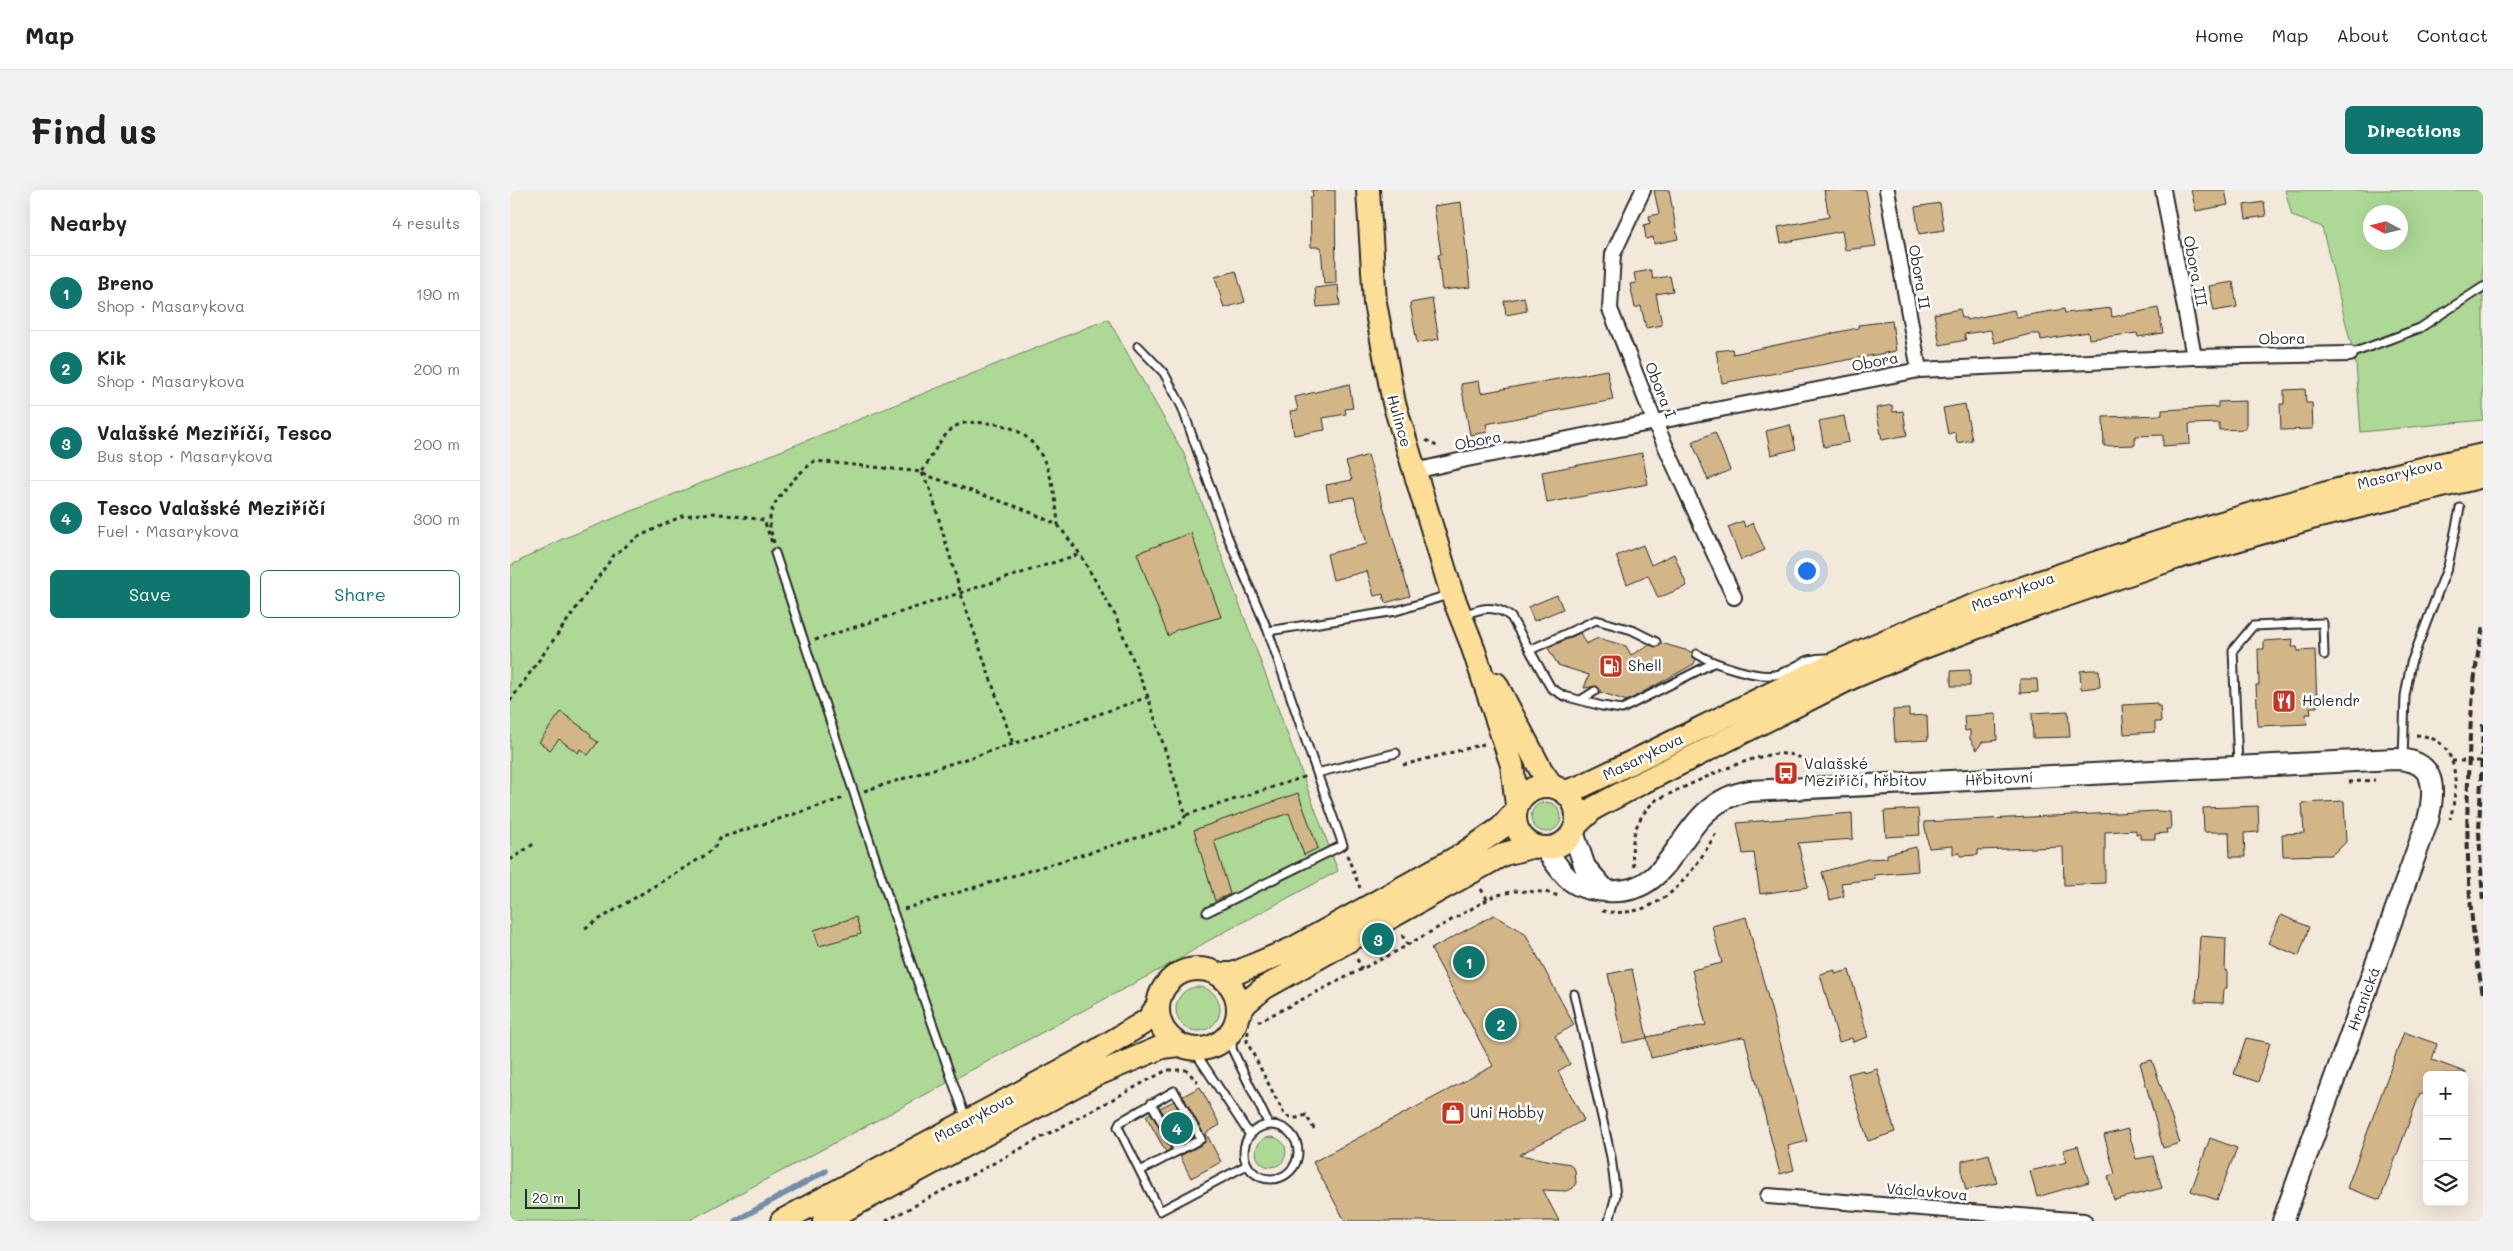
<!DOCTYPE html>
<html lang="en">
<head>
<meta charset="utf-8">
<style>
	body { margin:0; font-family:Mali,sans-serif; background:#f2f2f2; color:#222 }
	.controls { position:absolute; right:15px; bottom:15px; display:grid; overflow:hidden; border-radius:8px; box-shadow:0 5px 20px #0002 }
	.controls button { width:45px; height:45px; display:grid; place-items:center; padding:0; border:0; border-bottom:1px solid #e0e0e0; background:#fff; color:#222; font:25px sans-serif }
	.compass { position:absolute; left:1853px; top:15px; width:45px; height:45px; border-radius:50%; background:#fff; box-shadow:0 5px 20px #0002; rotate:277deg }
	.scale { position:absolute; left:15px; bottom:12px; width:55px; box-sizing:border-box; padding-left:5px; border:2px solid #2b2b2b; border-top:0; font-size:14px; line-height:18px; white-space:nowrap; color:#2b2b2b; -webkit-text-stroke:4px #fff; paint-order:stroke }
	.you { position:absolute; left:1296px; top:380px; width:18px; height:18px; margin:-12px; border:4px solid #fff; border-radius:50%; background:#1a73e8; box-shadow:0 0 0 8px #1a73e833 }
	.badge { display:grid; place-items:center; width:32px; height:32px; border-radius:50%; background:#0f766e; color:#fff; font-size:16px; font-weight:700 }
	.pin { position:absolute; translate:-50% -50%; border:2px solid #fff; box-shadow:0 1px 5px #0006 }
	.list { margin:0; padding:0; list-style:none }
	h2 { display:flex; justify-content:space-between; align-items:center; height:65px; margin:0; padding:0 20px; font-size:21px }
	h2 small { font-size:16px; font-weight:400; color:#767676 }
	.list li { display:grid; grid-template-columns:32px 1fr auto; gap:15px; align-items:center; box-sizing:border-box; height:75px; padding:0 20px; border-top:1px solid #e0e0e0 }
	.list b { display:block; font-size:19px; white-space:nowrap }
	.list p { margin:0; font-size:16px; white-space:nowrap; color:#767676 }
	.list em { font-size:16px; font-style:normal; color:#767676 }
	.actions { display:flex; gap:10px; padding:15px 20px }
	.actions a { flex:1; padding:11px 0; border:1px solid #0f766e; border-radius:8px; text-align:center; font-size:18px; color:#0f766e }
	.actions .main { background:#0f766e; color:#fff }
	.icon { flex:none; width:28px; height:28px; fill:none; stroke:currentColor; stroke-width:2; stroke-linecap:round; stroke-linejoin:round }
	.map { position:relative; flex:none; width:1973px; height:1031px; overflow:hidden; border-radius:8px }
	header { display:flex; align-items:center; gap:30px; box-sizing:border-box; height:70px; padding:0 25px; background:#fff; border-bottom:1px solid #e0e0e0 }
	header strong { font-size:24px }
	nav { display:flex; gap:28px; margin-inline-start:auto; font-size:18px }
	.intro { display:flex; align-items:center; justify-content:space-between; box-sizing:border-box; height:120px; padding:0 30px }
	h1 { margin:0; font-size:35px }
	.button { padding:12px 22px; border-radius:8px; background:#0f766e; color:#fff; font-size:18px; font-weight:700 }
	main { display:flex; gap:30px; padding:0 30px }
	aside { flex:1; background:#fff; border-radius:8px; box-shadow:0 5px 20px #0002 }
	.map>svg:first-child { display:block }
	.green { fill:#add896; stroke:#6c8260; fill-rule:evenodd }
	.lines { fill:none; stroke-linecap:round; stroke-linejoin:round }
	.stream { stroke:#728ea9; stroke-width:5.5 }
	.building { fill:#d3b688; stroke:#2b2b2b }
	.lane-casing { stroke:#2b2b2b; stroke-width:11 }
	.street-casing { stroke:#2b2b2b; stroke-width:18 }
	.secondary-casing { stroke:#2b2b2b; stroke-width:24 }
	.primary-casing { stroke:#2b2b2b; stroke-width:26 }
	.path { stroke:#2b2b2b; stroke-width:3; stroke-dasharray:4 4; stroke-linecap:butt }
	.lane { stroke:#fff; stroke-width:7 }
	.street { stroke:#fff; stroke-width:14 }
	.secondary { stroke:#fff; stroke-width:20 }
	.primary { stroke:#fdde96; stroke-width:22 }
	.rail { stroke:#2b2b2b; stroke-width:4; stroke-dasharray:8 4; stroke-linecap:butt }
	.labels { text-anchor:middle; stroke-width:5; stroke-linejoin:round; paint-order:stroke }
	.street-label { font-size:15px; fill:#2b2b2b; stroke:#fff }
	.poi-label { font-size:15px; fill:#2b2b2b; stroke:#fff; text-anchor:start }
</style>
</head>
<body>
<header>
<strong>Map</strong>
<nav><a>Home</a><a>Map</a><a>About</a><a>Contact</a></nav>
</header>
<div class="intro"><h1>Find us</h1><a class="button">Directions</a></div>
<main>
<aside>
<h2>Nearby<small>4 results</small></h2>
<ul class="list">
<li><span class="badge">1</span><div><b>Breno</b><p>Shop · Masarykova</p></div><em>190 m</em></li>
<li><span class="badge">2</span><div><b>Kik</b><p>Shop · Masarykova</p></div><em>200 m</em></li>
<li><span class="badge">3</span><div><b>Valašské Meziříčí, Tesco</b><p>Bus stop · Masarykova</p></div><em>200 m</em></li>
<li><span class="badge">4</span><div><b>Tesco Valašské Meziříčí</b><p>Fuel · Masarykova</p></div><em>300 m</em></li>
</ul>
<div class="actions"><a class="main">Save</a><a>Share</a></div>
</aside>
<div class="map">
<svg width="1973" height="1031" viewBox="0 0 1973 1031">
	<rect width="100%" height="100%" fill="#f2e9db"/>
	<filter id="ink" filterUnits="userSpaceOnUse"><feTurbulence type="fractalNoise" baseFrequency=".02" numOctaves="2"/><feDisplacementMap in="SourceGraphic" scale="10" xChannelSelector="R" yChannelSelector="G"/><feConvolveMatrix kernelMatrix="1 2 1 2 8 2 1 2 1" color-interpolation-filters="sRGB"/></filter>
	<g filter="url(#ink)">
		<!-- green -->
		<path class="green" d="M 1775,0 L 1973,0 L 1973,230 L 1851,242 L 1846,174 L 1812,37 L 1782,26 ZM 1860,22 L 1890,22 L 1890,52 L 1860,52 Z
			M 598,129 L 674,264 L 828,681 L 696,752 L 668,770 L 178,1031 L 0,1031 L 0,376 L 50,350 Z
			M1021 627a15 15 0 1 1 30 0a15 15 0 1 1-30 0Z
			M666 819a22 22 0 1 1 44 0a22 22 0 1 1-44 0Z
			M746 962a15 15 0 1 1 30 0a15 15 0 1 1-30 0Z"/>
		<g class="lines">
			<!-- stream -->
			<path class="stream" d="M 225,1031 L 316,981"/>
		</g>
		<!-- building -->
		<path class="building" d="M 802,0 L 825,0 L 826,93 L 814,94 L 811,57 L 801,57 L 800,7 L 803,7 Z
			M 1144,0 L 1159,0 L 1168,49 L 1144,54 L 1143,47 L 1136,49 L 1134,35 L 1140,33 L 1139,26 L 1149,24 Z
			M 1314,0 L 1356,0 L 1366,56 L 1335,60 L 1332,41 L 1271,53 L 1268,37 L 1319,27 Z
			M 1681,0 L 1715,0 L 1718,15 L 1686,21 Z
			M 951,12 L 960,97 L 932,100 L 928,65 L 931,64 L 924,16 Z
			M 1754,12 L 1756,26 L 1736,29 L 1734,15 Z
			M 1430,13 L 1434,40 L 1409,44 L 1405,17 Z
			M 1141,80 L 1143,89 L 1160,86 L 1163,101 L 1146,104 L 1152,135 L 1136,138 L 1131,116 L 1125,118 L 1120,94 L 1126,93 L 1124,83 Z
			M 726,81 L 735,112 L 714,118 L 705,87 Z
			M 1723,92 L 1727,117 L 1704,121 L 1699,96 Z
			M 828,95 L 830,115 L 807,117 L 805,98 Z
			M 1014,107 L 1017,121 L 996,125 L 994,111 Z
			M 922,109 L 929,149 L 907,153 L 900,113 Z
			M 1601,118 L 1602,127 L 1648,118 L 1653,143 L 1628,147 L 1627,143 L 1579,149 L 1578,142 L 1531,150 L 1530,144 L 1521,144 L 1484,153 L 1481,140 L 1454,144 L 1456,150 L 1430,155 L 1424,124 L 1450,119 L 1452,128 L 1456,128 L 1457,130 L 1504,120 L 1506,127 L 1554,119 L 1555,123 Z
			M 1382,131 L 1386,161 L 1212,193 L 1206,161 L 1222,159 L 1223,164 L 1348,138 L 1348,135 Z
			M 1097,180 L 1103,210 L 976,234 L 978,242 L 960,245 L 951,194 L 969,191 L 971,203 Z
			M 839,194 L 843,218 L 835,219 L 836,224 L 813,228 L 815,240 L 784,245 L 780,221 L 788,220 L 785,207 Z
			M 1795,199 L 1796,213 L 1802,213 L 1803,239 L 1771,240 L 1770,214 L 1774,214 L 1774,200 Z
			M 1736,211 L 1736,239 L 1709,240 L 1709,233 L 1679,234 L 1680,254 L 1653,256 L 1653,245 L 1625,246 L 1625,255 L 1594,256 L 1593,227 L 1652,225 L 1652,220 L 1708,217 L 1708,212 Z
			M 1455,214 L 1462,250 L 1447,253 L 1445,242 L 1438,244 L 1433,218 Z
			M 1382,215 L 1383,222 L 1393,221 L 1397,245 L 1372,250 L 1366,218 Z
			M 1334,226 L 1339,252 L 1314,257 L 1309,231 Z
			M 1280,235 L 1286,259 L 1261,265 L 1256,241 Z
			M 1205,242 L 1220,280 L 1198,290 L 1182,252 Z
			M 1132,263 L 1138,294 L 1037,313 L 1032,282 Z
			M 858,265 L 900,406 L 875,413 L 873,404 L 864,406 L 857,381 L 823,390 L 817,364 L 857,354 L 844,307 L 819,311 L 816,295 L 842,290 L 836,272 Z
			M 1233,331 L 1235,337 L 1243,333 L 1255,360 L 1231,370 L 1218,337 Z
			M 681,343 L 711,427 L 666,440 L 658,446 L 627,363 Z
			M 1133,355 L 1141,375 L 1164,364 L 1177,396 L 1148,408 L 1138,385 L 1117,394 L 1106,366 Z
			M 1047,405 L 1053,419 L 1024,431 L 1018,417 Z
			M 1070,443 L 1076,454 L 1088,448 L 1116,456 L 1121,465 L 1140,455 L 1147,457 L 1151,453 L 1182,462 L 1186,469 L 1184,474 L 1117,511 L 1090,502 L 1087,496 L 1074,498 L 1079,485 L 1048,475 L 1038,458 Z
			M 1783,449 L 1782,457 L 1787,457 L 1788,461 L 1805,460 L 1807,517 L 1800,517 L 1801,524 L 1796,524 L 1797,534 L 1748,536 L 1746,495 L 1749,495 L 1748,459 L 1754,459 L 1754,451 Z
			M 1460,480 L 1460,496 L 1441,496 L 1441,481 Z
			M 1580,480 L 1589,480 L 1590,497 L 1571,499 L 1570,481 Z
			M 1510,489 L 1527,489 L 1528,502 L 1510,503 Z
			M 1647,513 L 1647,516 L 1650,516 L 1651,532 L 1645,532 L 1645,542 L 1614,544 L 1612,515 Z
			M 1399,519 L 1399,526 L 1417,525 L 1418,550 L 1385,552 L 1383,520 Z
			M 1558,521 L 1560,547 L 1523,548 L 1522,523 Z
			M 51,522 L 81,544 L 80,547 L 88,552 L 78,565 L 70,559 L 68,563 L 49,549 L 40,560 L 29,552 Z
			M 1486,524 L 1487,550 L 1472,552 L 1467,560 L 1460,549 L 1460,540 L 1455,541 L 1454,526 Z
			M 788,603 L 808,658 L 794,665 L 779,623 L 704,650 L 720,704 L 705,711 L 684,640 Z
			M 1834,611 L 1836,652 L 1829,659 L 1821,665 L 1773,666 L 1772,644 L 1794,643 L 1792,613 Z
			M 1748,616 L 1749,642 L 1734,643 L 1735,667 L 1720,667 L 1719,642 L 1694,642 L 1693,618 Z
			M 1408,619 L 1410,645 L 1376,647 L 1374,621 Z
			M 1648,621 L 1660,622 L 1661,639 L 1656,639 L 1657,643 L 1645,644 L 1645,649 L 1630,649 L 1630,644 L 1626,644 L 1626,640 L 1595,642 L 1595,693 L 1554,695 L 1553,657 L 1468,660 L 1468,665 L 1450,666 L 1450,663 L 1443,664 L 1443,656 L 1419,658 L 1414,632 Z
			M 1342,623 L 1343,649 L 1288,653 L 1298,697 L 1250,704 L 1244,663 L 1233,664 L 1227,633 Z
			M 1406,657 L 1408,681 L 1364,685 L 1365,689 L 1331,693 L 1334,706 L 1320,710 L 1312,682 L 1358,669 L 1377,668 L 1377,664 Z
			M 984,725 L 1015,743 L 1064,835 L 1045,846 L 1060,874 L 1048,881 L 1074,930 L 1009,965 L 1060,974 L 1065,980 L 1066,993 L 1063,998 L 1056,1001 L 1033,1000 L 1049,1031 L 835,1031 L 803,972 L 983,876 L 921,759 Z
			M 1771,725 L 1799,737 L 1789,766 L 1758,753 Z
			M 346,727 L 351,744 L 309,756 L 304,740 Z
			M 1236,727 L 1297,951 L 1278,956 L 1284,980 L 1270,984 L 1235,848 L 1232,847 L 1141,868 L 1137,847 L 1196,835 L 1182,780 L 1212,773 L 1202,736 Z
			M 1690,746 L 1716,748 L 1715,781 L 1717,781 L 1717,798 L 1714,798 L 1713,813 L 1686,812 Z
			M 1122,779 L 1137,848 L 1113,853 L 1098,784 Z
			M 1325,780 L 1325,784 L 1339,780 L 1358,847 L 1343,852 L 1342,848 L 1329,852 L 1310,784 Z
			M 1894,842 L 1927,854 L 1922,870 L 1957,883 L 1917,885 L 1917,906 L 1910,903 L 1870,1010 L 1837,998 Z
			M 1736,848 L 1760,853 L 1748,892 L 1724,884 Z
			M 1642,870 L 1670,953 L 1653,958 L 1630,873 Z
			M 1367,879 L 1385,942 L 1358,951 L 1338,884 L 1353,880 L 1354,883 Z
			M 690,897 L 710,935 L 696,943 L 711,972 L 681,988 L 670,966 L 693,954 L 696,949 L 673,906 Z
			M 664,911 L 684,947 L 670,954 L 650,918 Z
			M 641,923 L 661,959 L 656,962 L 636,926 Z
			M 1618,939 L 1626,969 L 1643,966 L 1652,998 L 1604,1010 L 1598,986 L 1605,984 L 1594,945 Z
			M 1700,948 L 1727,958 L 1707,1010 L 1681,1001 Z
			M 1568,956 L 1579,992 L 1527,1007 L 1520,981 L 1557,972 L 1553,960 Z
			M 1479,964 L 1487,993 L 1456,1000 L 1452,984 L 1452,971 Z"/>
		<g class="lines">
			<!-- lane casing -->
			<g class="lane-casing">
				<path id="lane" d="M 628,156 L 654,183 L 672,217 L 717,345 L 758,441
					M 1840,164 L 1910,138 L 1973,97
					M 265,363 L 383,722 L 456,929
					M 954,425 C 971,418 985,414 1001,427 L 1041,498 L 1054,506 L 1092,516 L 1112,519 L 1203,473
					M 1020,460 L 1086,430 L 1122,440 L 1146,452
					M 1187,464 C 1204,474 1250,490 1269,484 C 1291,476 1294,467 1319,468
					M 1071,510 L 1085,501
					M 1893,569 L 1895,506 L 1901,473 L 1938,376 L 1950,318
					M 1728,575 L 1723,460 L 1743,436 L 1813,433 L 1814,465
					M 807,583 L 758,441 L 886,421 L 938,405
					M 697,722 L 833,655 L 807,583 L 886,563
					M 1064,804 L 1101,967 L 1106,1005 L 1099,1031
					M 723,839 L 722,859 L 759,935
					M 683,859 L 740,945
					M 641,913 L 668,961
					M734 962a27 27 0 1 1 54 0a27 27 0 1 1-54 0Z
					M 630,981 L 691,949 L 664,901 L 610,932 L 608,937 L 650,1021 L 737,975"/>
			</g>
			<!-- street casing -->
			<g class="street-casing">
				<path id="street" d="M 1133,0 L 1103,64 L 1100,119 L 1145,233 L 1224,407
					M 1377,0 L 1409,180
					M 1653,0 L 1684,167
					M 905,281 L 957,269 L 1409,180 L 1684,167 L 1840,164
					M 1258,1006 L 1574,1031"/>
			</g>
			<!-- secondary casing -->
			<g class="secondary-casing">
				<path id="secondary" d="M 1063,642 L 1075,677 L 1096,701
					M 1034,658 C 1043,668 1050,682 1060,690 C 1071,699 1084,700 1097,701 C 1172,707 1163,614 1239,601 L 1885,569 C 1926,570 1926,598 1918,630 L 1773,1031"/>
			</g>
			<!-- primary casing -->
			<g class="primary-casing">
				<path id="primary" d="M 858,0 L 865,113 L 884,213 L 942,404 L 961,452 L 1002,575 L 1007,615
					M 986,494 L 1031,580 L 1042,596
					M1005 627a31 31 0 1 1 62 0a31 31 0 1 1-62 0Z
					M 1055,602 L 1072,596 C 1183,544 1291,485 1404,439 C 1461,415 1519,396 1577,376 C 1707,332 1839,294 1973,265
					M 1067,634 L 1084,618 L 1131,593 L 1341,488 L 1414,457 L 1527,415 L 1665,368 L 1805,327 L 1973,286
					M648 819a40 40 0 1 1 80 0a40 40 0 1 1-80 0Z
					M 708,784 L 723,784 L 782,759 L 953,664 L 991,638 L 1005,622
					M 728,824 L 737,812 L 754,798 L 994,664 L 1025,656
					M 272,1031 L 575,868 L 638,830 L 648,815
					M 314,1031 L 583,886 L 652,857 L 668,855"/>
			</g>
			<!-- path -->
			<path class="path" d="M 916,250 L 930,258
				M 412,283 L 420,299 L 451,404 L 503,554
				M 413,284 L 513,319 L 548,335 L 570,364 L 605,425 L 638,507 L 676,625 L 797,586
				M 264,353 C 262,345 259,337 260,329 C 260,311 291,280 305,271 L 412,282 C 421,268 429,249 443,238 C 452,231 466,232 476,233 C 533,235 545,288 548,335
				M 305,450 L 570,364
				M 0,511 L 104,365 L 128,347 L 172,326 L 202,323 L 254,330 L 262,353
				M 1906,545 C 1951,547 1949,598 1940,629
				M 1942,571 L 1973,571
				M 893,575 L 974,554
				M 1839,592 L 1865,590
				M 354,601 L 503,554 L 638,507
				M 837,665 L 850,698
				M 0,670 L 25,653
				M 1124,677 C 1119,651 1125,628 1146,610 C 1177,597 1243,561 1276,564 C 1288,565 1300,572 1312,577
				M 971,699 L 977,709
				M 394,719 L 669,635 L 676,625
				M 1092,721 C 1150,731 1182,686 1207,641
				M 75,738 L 194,666 L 204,658 L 210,648 L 334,608
				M 892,745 L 898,755
				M 847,769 L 852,779
				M 748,832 L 885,762 L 984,706 L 1005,701 L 1035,702 L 1049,706
				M 738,841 L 737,852 L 775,926 L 787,928 L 796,925 L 804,939
				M 376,1031 L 657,880 L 676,880 L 688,892"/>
			<!-- lane -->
			<use href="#lane" class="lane"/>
			<!-- street -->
			<use href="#street" class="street"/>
			<!-- secondary -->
			<use href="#secondary" class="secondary"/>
			<!-- primary -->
			<use href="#primary" class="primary"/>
			<!-- rail -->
			<path class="rail" d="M 1973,437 C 1965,473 1962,510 1960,546 C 1955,632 1956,719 1973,804
				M 1973,534 L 1969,642 L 1973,714"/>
		</g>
	</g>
	<!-- icons -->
	<defs>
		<g id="fuel-square" transform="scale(1.25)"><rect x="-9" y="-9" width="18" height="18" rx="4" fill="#c8321e" stroke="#fff"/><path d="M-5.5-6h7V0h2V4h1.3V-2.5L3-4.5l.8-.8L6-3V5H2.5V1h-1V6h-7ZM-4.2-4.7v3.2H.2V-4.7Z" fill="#fff"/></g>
		<g id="restaurant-square" transform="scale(1.25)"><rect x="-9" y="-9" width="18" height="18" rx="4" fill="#c8321e" stroke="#fff"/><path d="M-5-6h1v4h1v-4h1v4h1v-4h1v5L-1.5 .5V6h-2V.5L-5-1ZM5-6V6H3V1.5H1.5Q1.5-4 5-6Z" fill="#fff"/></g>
		<g id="bus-square" transform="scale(1.25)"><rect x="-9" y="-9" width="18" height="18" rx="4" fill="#c8321e" stroke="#fff"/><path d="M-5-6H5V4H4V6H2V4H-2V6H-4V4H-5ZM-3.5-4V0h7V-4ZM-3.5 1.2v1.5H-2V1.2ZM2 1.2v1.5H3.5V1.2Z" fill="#fff"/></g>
		<g id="shop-square" transform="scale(1.25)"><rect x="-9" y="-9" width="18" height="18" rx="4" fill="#c8321e" stroke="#fff"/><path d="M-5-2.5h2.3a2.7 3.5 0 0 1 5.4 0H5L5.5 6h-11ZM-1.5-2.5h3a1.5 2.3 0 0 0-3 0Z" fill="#fff"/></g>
	</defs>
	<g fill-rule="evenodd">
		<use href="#fuel-square" x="1101" y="476"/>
		<use href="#restaurant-square" x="1774" y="511"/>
		<use href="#bus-square" x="1276" y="583"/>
		<use href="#shop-square" x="943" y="923"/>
	</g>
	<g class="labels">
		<!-- street labels -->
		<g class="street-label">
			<text transform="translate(1685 81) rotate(79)" y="5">Obora III</text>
			<text transform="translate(1409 87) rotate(80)" y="5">Obora II</text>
			<text transform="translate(1772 149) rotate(-1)" y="5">Obora</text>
			<text transform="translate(1365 172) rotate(-11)" y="5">Obora</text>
			<text transform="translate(1150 200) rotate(68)" y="5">Obora I</text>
			<text transform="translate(889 231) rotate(74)" y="5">Hulince</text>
			<text transform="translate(968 251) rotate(-11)" y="5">Obora</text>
			<text transform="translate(1890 284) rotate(-14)" y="5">Masarykova</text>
			<text transform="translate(1503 402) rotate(-20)" y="5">Masarykova</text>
			<text transform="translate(1133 567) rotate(-26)" y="5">Masarykova</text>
			<text transform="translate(1489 589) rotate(-3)" y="5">Hřbitovní</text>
			<text transform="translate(1854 809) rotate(-70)" y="5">Hranická</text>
			<text transform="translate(464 928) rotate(-28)" y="5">Masarykova</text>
			<text transform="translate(1417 1002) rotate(5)" y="5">Václavkova</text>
		</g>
		<!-- poi labels -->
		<g class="poi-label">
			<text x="1118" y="481">Shell</text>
			<text x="1792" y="516">Holendr</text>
			<text x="1294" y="579">Valašské<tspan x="1294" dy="17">Meziříčí, hřbitov</tspan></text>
			<text x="960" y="928">Uni Hobby</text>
		</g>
	</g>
</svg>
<div class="controls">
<button>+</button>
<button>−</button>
<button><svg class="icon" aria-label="layers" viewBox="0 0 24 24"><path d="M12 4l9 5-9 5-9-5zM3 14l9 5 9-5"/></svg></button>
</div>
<svg class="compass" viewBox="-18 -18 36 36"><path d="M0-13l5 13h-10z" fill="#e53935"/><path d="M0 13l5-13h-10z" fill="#767676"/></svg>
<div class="scale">20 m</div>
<div class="you"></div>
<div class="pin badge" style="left:959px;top:772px">1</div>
<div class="pin badge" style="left:991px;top:834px">2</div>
<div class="pin badge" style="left:868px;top:749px">3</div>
<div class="pin badge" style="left:667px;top:938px">4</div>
</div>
</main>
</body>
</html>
